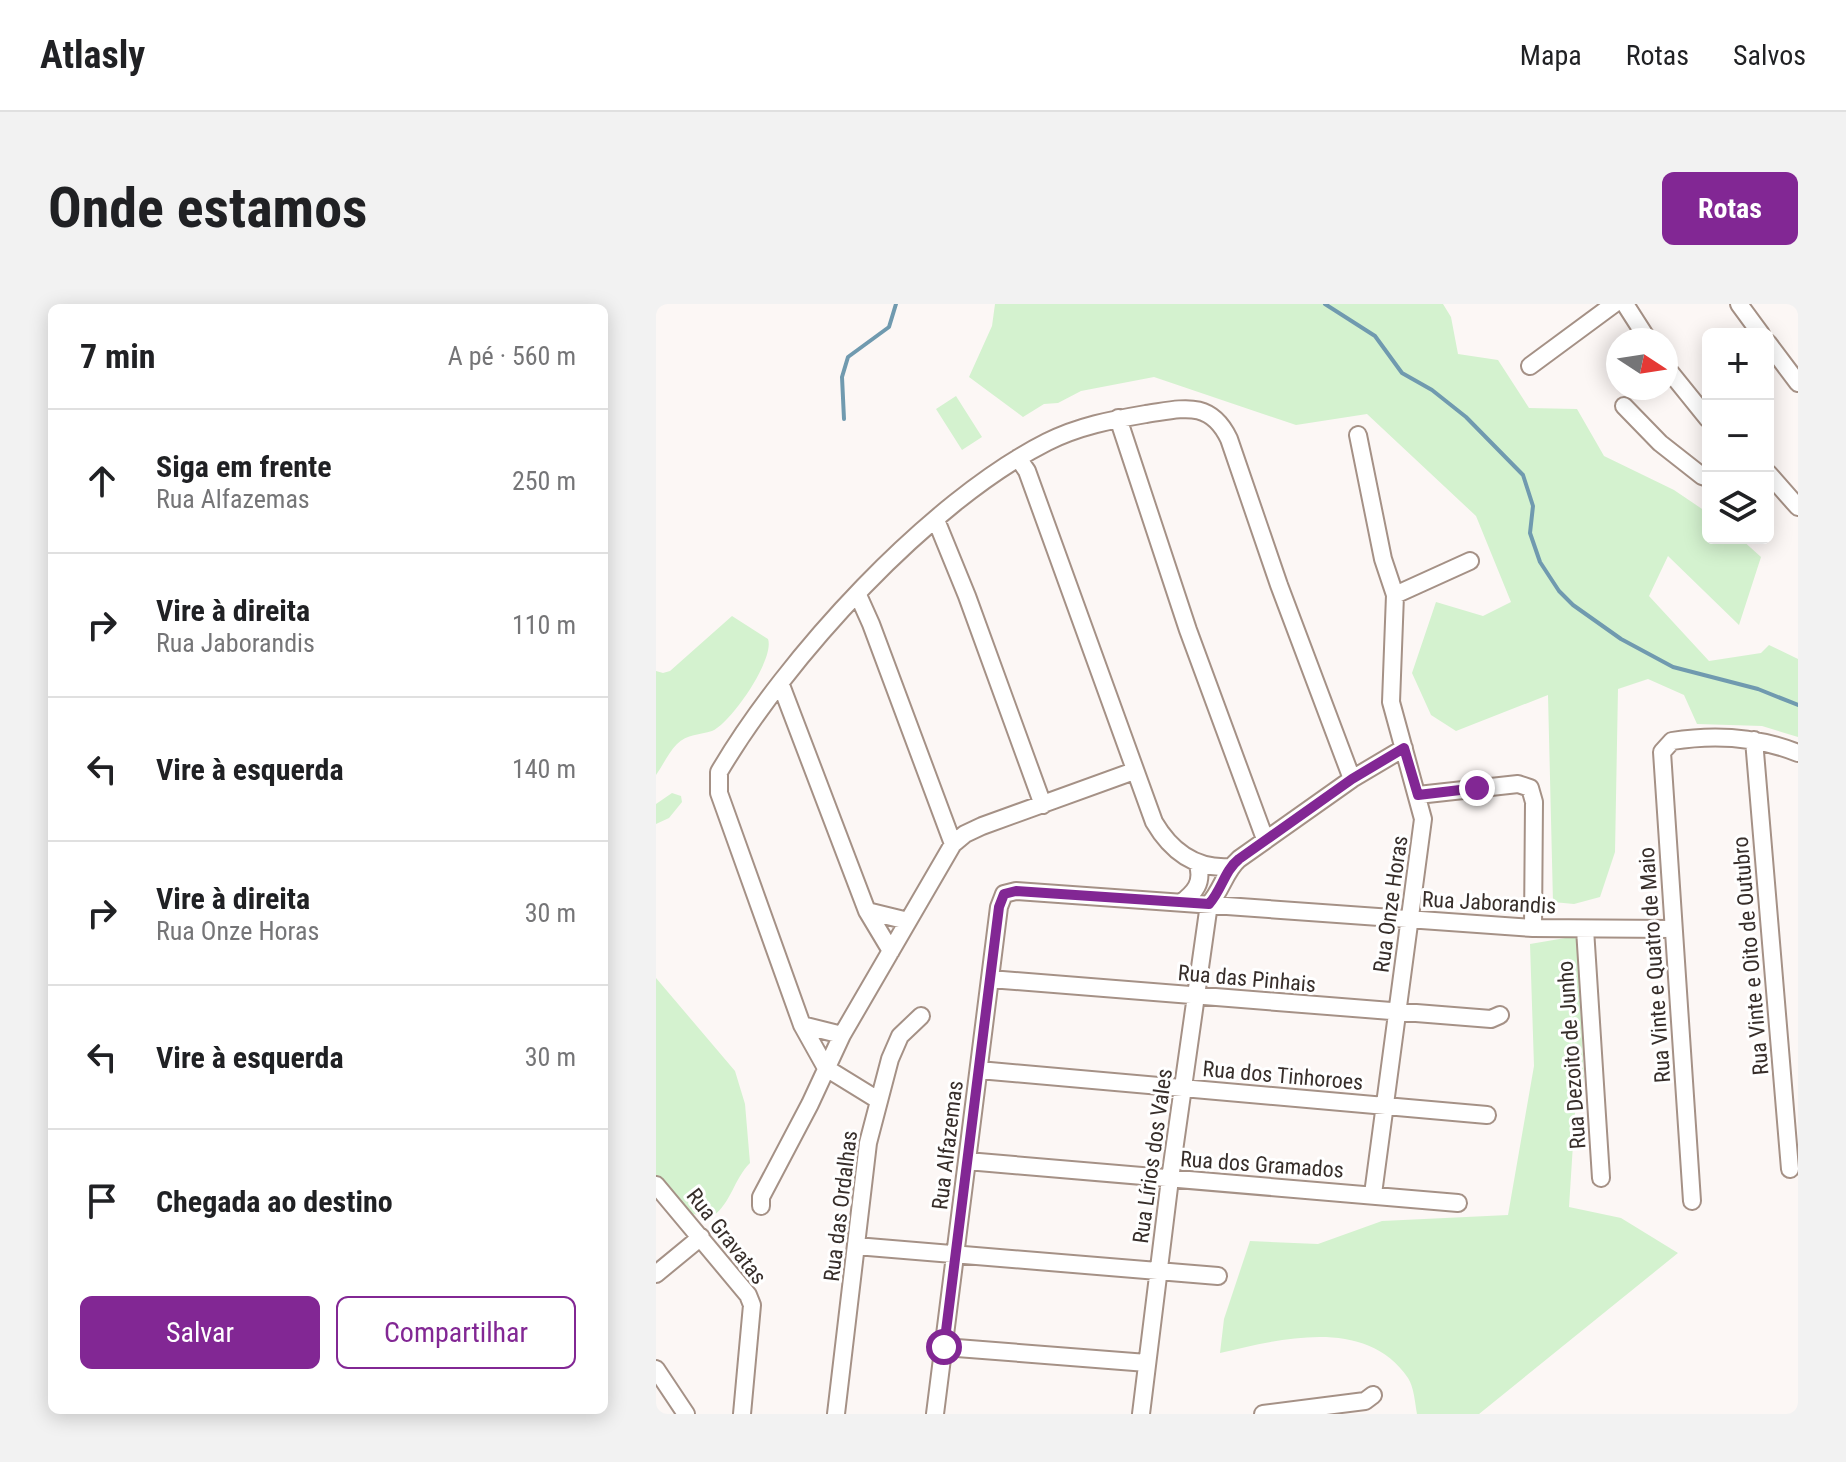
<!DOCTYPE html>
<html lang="pt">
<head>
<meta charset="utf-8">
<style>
	body { margin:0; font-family:"Roboto Condensed",sans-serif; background:#f2f2f2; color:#202124 }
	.controls { position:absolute; right:24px; top:24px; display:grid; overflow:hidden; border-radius:12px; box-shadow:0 4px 20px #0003 }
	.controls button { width:72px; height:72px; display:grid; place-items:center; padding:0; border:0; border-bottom:2px solid #e0e0e0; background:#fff; color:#202124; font:40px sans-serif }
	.compass { position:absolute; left:950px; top:24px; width:72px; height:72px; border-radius:50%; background:#fff; box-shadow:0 4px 20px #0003; rotate:102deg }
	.stop { position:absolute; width:24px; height:24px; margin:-18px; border:6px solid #822794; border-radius:50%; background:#fff }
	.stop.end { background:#822794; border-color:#fff; box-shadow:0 2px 8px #0008 }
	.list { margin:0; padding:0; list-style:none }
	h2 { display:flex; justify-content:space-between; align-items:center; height:104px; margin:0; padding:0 32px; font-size:34px }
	h2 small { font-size:26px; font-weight:400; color:#757577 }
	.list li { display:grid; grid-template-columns:52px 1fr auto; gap:24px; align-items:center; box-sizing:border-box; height:144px; padding:0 32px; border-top:2px solid #e0e0e0 }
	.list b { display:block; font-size:30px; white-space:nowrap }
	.list p { margin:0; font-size:26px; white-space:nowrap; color:#757577 }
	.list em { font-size:26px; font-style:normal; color:#757577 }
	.actions { display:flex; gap:16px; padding:24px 32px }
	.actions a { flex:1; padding:18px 0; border:2px solid #822794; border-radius:12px; text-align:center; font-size:28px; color:#822794 }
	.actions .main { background:#822794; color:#fff }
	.icon { flex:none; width:44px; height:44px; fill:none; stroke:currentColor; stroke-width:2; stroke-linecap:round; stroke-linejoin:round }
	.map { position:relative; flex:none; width:1142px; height:1110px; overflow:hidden; border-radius:12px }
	header { display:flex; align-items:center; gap:48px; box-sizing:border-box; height:112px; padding:0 40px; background:#fff; border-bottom:2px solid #e0e0e0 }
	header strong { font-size:38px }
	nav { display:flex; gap:44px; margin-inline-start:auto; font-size:28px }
	.intro { display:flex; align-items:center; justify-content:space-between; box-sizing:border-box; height:192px; padding:0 48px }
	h1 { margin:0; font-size:56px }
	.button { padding:20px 36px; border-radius:12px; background:#822794; color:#fff; font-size:28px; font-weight:700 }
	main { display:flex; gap:48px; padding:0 48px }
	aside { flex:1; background:#fff; border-radius:12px; box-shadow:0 4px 20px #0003 }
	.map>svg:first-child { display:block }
	.green { fill:#d4f2cf }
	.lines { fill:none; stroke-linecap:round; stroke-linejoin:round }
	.stream { stroke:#709aaf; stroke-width:4 }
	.minor-casing { stroke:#a59186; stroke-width:20 }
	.minor { stroke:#fff; stroke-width:16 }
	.route { stroke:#822794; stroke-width:10 }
	.labels { text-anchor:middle; stroke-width:6; stroke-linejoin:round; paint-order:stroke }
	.street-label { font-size:22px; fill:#372e2a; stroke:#fff }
</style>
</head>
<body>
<header>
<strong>Atlasly</strong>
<nav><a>Mapa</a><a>Rotas</a><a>Salvos</a></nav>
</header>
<div class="intro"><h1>Onde estamos</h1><a class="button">Rotas</a></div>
<main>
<aside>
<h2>7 min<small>A pé · 560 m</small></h2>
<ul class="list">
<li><svg class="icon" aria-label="ahead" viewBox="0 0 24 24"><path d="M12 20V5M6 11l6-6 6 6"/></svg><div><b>Siga em frente</b><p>Rua Alfazemas</p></div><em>250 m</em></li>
<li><svg class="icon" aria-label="right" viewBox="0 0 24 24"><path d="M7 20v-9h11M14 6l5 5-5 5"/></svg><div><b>Vire à direita</b><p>Rua Jaborandis</p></div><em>110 m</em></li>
<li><svg class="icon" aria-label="left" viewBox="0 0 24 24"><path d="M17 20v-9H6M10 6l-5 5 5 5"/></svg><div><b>Vire à esquerda</b></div><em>140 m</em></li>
<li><svg class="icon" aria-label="right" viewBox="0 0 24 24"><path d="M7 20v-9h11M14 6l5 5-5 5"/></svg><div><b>Vire à direita</b><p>Rua Onze Horas</p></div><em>30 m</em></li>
<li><svg class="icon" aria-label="left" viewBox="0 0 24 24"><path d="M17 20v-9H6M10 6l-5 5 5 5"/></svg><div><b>Vire à esquerda</b></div><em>30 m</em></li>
<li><svg class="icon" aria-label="arrive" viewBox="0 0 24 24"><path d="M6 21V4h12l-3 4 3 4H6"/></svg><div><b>Chegada ao destino</b></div></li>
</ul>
<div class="actions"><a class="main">Salvar</a><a>Compartilhar</a></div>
</aside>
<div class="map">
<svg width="1142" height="1110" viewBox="0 0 1142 1110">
	<rect width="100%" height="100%" fill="#fcf7f5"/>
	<!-- green -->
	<path class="green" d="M 339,0 L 787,0 L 795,13 L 802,50 L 842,56 L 873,104 L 921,105 L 948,152 L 1018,186 L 1052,209 L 1052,234 L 1084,234 L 1105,253 L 1083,321 L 1012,252 L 993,292 L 1053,357 L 1105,349 L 1113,341 L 1142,355 L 1142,433 L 1106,422 L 1041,420 L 1028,391 L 992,375 L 962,385 L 959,548 L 944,593 L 918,600 L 897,598 L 892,391 L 800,427 L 775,411 L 756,369 L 780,298 L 827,312 L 855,298 L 820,212 L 711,110 L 640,121 L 498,73 L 425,87 L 402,99 L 388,100 L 367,113 L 313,73 L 336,22 Z
		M 300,92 L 326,133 L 306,146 L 280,105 Z
		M 76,312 L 112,335 C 119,355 75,419 56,427 C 44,431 31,430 21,440 C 13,448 7,461 0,471 L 0,367 L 7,369 L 14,367 Z
		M 16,489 L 25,492 L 26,498 L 13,514 L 0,520 L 0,500 Z
		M 921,632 L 928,776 L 919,809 L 913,903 L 965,914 L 1022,949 L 823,1110 L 761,1110 C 759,1099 758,1083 752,1074 C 710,1012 624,1035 564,1049 L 568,1015 L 594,937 L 662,940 L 726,917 L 852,911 L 878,762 L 874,640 Z
		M 0,674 L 79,767 L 89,800 L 94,859 C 78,875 75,899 57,912 L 36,910 L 0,873 Z"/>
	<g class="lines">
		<!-- stream -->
		<path class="stream" d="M 669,0 L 719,32 L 746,69 L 776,86 L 810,113 L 867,171 L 877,202 L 874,229 L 884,258 L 903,287 L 917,301 L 965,335 L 1017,363 L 1102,385 L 1142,401
			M 188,115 L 186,73 L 192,53 L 233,23 L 240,0"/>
		<!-- minor casing -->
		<g class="minor-casing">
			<path id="minor" d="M 969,0 L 992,36
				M 1083,0 L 1105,30
				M 1112,39 L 1142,79
				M 874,62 L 958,0
				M 1010,63 L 1052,115
				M 968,102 L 1004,139 L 1046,172 L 1052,174
				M 462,114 L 532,326 L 609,535
				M 702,131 L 727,255 L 739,291 L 735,398 L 767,515 L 717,890
				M 362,154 L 371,167 L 498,518 C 515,547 539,565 573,563
				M 1112,169 L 1142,203
				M 280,216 L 311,292 L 387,501
				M 202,291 L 215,320 L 297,540
				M 739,291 L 814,257
				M 125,381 L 211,607 L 235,647
				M 1098,436 L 1134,865
				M 762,491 L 862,480 L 874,484 L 878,498 L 877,624
				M 525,599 C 539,588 547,579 542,561
				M 553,600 C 566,586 569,567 583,555 L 696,475 L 748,444
				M 211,607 L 252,617
				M 929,625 L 945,874
				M 334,675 L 835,715 L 844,711
				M 146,721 L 186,731
				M 323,766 L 831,811
				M 222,796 L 170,764 L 146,721 L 63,489 L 63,468 C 130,354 272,198 391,138 C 423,122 455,116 490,110 C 526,105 554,95 573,135 L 623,281 L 696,475
				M 311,857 L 802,899
				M 0,881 L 92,991 L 96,1001 L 86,1110
				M 1036,897 L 1006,448 L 1016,437 C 1059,430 1102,433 1142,449
				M 105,902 L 105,893 L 154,800 L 186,731 L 297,540 L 309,530 L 326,522 L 478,467
				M 200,942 L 562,972
				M 0,970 L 45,933
				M 288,1043 L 491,1059
				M 0,1065 L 30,1110
				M 180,1110 L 212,839 L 234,755 L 244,732 L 265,712
				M 279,1110 L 343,603 L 348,590 L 360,587 L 877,624 L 1017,625
				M 485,1110 L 514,875 L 553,600
				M 607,1110 L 709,1097 L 717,1091"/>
		</g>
		<!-- minor -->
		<use href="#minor" class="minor"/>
	</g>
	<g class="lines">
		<!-- route -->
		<path class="route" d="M 288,1043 L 343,603 L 348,590 L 360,587 L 553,600 C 566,586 568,567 583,555 L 696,475 L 748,444 L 762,491 L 821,484"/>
	</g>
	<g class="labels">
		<!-- street labels -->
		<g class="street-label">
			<text transform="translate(833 598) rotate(3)" y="8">Rua Jaborandis</text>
			<text transform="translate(734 600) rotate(-82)" y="8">Rua Onze Horas</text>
			<text transform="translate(1094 652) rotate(-95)" y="8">Rua Vinte e Oito de Outubro</text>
			<text transform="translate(998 661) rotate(-94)" y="8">Rua Vinte e Quatro de Maio</text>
			<text transform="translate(591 674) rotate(5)" y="8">Rua das Pinhais</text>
			<text transform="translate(915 751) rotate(-94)" y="8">Rua Dezoito de Junho</text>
			<text transform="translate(627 771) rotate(5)" y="8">Rua dos Tinhoroes</text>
			<text transform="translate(291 841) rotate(-83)" y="8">Rua Alfazemas</text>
			<text transform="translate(496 852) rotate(-82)" y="8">Rua Lírios dos Vales</text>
			<text transform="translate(606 860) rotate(4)" y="8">Rua dos Gramados</text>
			<text transform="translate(184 902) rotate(-83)" y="8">Rua das Ordalhas</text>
			<text transform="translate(71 932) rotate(52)" y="8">Rua Gravatas</text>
		</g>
	</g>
</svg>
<div class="controls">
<button>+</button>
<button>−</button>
<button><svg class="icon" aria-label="layers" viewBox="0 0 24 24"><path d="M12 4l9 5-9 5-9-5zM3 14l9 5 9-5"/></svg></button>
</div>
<svg class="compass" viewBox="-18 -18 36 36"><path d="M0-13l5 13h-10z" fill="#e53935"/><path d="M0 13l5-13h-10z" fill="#757577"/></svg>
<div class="stop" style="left:288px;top:1043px"></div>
<div class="stop end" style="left:821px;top:484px"></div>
</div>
</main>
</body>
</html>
